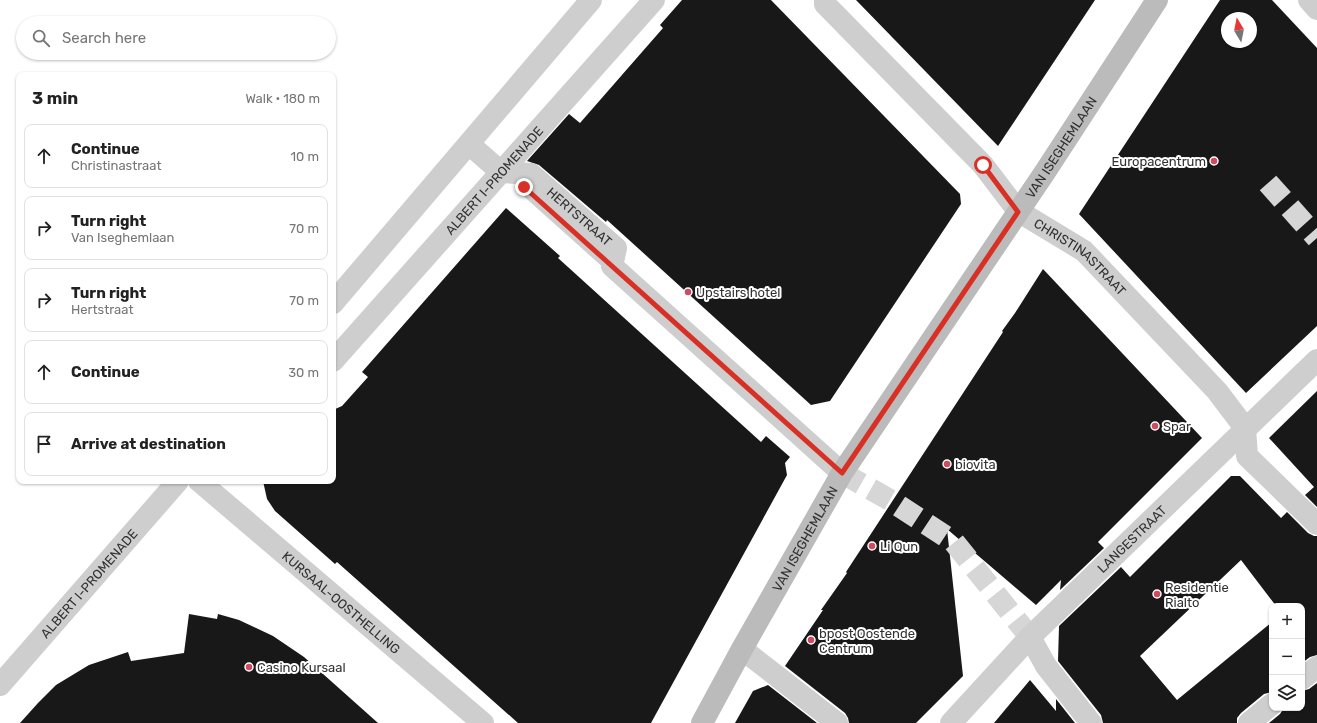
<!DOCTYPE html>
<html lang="en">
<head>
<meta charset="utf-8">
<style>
	body { margin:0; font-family:Rubik,sans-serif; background:#f2f2f2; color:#222 }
	.controls { position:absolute; right:12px; bottom:12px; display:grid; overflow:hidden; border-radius:8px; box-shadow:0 1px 3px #0004 }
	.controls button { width:36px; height:36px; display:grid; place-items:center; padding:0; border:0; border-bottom:1px solid #e0e0e0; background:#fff; color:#222; font:20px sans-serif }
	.compass { position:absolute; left:1221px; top:12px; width:36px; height:36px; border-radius:50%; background:#fff; box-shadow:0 1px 3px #0004; rotate:350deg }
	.stop { position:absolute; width:12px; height:12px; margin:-9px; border:3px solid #d93025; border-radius:50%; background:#fff }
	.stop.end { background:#d93025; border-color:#fff; box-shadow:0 1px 4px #0008 }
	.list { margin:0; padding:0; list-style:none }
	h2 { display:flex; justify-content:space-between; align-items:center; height:52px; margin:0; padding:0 16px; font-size:17px }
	h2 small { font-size:13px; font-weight:400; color:#767676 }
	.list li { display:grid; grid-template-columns:26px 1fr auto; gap:12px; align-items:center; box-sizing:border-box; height:64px; margin:0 8px 8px; padding:0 8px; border:1px solid #e0e0e0; border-radius:8px }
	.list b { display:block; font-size:15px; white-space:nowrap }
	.list p { margin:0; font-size:13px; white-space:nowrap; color:#767676 }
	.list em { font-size:13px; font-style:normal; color:#767676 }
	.icon { flex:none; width:22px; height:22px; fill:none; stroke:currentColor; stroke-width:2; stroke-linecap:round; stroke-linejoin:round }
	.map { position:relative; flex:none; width:1317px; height:723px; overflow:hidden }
	.search { position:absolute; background:#fff; box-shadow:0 1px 3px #0004; left:16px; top:16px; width:320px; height:44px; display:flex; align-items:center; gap:10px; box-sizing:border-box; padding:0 14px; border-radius:22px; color:#767676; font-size:15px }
	.panel { position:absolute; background:#fff; box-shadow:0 1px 3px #0004; left:16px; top:72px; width:320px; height:412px; border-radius:8px }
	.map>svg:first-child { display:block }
	.building { fill:#181818; fill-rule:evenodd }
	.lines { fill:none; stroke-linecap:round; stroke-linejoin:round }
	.street-tunnel { stroke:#d6d6d6; stroke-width:22; stroke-dasharray:22 11; stroke-linecap:butt }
	.lane { stroke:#cecece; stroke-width:14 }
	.street { stroke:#cecece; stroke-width:22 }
	.secondary { stroke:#bbb; stroke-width:22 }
	.route { stroke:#d93025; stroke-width:5 }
	.poi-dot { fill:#d04b5d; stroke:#fff; stroke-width:1.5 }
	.labels { text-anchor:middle; stroke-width:4; stroke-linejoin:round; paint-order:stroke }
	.street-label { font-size:13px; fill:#313131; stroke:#fff }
	.poi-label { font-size:13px; fill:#313131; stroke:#fff; text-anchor:start }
</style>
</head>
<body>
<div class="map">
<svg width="1317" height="723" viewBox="0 0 1317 723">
	<rect width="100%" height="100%" fill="#fff"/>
	<!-- building -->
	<path class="building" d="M 682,0 L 771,0 L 960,194 L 961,204 L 830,401 L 811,405 L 607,220 L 606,222 L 539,165 L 527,161 L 569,114 L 580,123 L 663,28 L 660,25 Z
		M 856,0 L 1095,0 L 998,146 Z
		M 1220,0 L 1272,0 L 1317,48 L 1317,326 L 1246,393 L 1079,214 ZM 1227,18 L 1251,18 L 1251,42 L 1227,42 Z
		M 506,208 L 560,256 L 558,258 L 761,442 L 766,436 L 790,457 L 785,463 L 787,475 L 651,723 L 518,723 L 337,562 L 335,564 L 275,511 L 267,499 L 263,481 L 333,481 L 333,410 L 342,406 L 368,377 L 362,372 Z
		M 1043,269 L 1202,438 L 1098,542 L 1104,548 L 1060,590 L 1061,580 L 1036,605 L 947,529 L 963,676 L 916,723 L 849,723 L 848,718 L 845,713 L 785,666 L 823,610 L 821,610 L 847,573 L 846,572 L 1003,332 L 1002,331 L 1015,313 Z
		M 1317,391 L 1317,507 L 1305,495 L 1314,487 L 1269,438 Z
		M 1231,476 L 1240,476 L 1281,518 L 1287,512 L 1308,533 L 1314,536 L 1317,536 L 1317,655 L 1310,657 L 1302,663 L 1302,606 L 1276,606 L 1241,560 L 1140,656 L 1177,700 L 1272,622 L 1272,692 L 1264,694 L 1241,713 L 1237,718 L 1237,723 L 1103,723 L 1101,715 L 1058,661 L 1059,626 L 1121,567 L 1130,577 Z
		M 189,614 L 217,619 L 218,614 L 239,620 L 273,636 L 304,657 L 378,723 L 20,723 L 38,703 L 56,685 L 89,665 L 128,652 L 131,661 L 184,653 Z
		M 1030,680 L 1056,711 L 1056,699 L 1075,723 L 994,723 Z
		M 1317,683 L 1317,723 L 1269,723 L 1280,714 L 1284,708 L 1302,708 L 1302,691 L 1309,689 Z
		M 768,685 L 817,723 L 735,723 L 753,691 Z"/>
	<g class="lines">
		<!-- street-tunnel -->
		<path class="street-tunnel" d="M 1268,183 L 1317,238
			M 842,473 L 890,500 L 954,542 L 1030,637"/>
		<!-- lane -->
		<path class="lane" d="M 524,187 L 612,266"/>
		<!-- street -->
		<g class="street">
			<path id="s1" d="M 825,0 L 825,4 L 983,165 L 1018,211 L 1084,251 L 1217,391 L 1245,428 L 1247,456 L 1317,524"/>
			<path d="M 1309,0 L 1317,9"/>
			<path id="s2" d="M 469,144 L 501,172 L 531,174 L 616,248 L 612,266 L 842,473"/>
			<path d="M 333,303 L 591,0"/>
			<path id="s3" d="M 333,361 L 654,0"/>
			<path id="s4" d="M 199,481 L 483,723"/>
			<path d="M 1030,637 L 1046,666 L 1091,723"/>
			<path d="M 742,649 L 837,723"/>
			<path d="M 1302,679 L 1317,667"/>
			<path id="s5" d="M 0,685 L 178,481"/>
			<path id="s6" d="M 951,723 L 1030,637 L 1317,360"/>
			<path d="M 1249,723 L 1272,704"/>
		</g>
		<!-- secondary -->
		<path class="secondary" id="s7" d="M 702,723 L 742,649 L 842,473 L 1045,172 L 1157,0"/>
	</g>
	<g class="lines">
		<!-- route -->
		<path class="route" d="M 524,187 L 842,473 L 1018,212 L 983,165"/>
	</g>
	<!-- markers -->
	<g class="poi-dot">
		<circle cx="1214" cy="161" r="4"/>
		<circle cx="688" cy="292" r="4"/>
		<circle cx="1155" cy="426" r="4"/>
		<circle cx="947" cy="464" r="4"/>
		<circle cx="872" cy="546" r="4"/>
		<circle cx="1157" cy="594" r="4"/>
		<circle cx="811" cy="640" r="4"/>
		<circle cx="249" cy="667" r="4"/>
	</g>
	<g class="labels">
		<!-- street labels -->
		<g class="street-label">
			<text dy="5" stroke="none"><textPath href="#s7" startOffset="679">VAN ISEGHEMLAAN</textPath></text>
			<text dy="5" stroke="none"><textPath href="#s3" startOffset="242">ALBERT I-PROMENADE</textPath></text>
			<text dy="5" stroke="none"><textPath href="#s2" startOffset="137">HERTSTRAAT</textPath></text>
			<text dy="5" stroke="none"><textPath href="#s1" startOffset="365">CHRISTINASTRAAT</textPath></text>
			<text dy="5" stroke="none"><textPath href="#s7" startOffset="211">VAN ISEGHEMLAAN</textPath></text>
			<text dy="5" stroke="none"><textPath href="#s6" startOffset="258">LANGESTRAAT</textPath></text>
			<text dy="5" stroke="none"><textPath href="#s5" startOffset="135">ALBERT I-PROMENADE</textPath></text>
			<text dy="5" stroke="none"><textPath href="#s4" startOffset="187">KURSAAL-OOSTHELLING</textPath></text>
		</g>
		<!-- poi labels -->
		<g class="poi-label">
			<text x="1206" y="166" text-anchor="end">Europacentrum</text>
			<text x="696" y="297">Upstairs hotel</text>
			<text x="1163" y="431">Spar</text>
			<text x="955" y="469">biovita</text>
			<text x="880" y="551">Li Qun</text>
			<text x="1165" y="592">Residentie<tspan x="1165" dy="15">Rialto</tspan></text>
			<text x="819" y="638">bpost Oostende<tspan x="819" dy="15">Centrum</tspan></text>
			<text x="257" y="672">Casino Kursaal</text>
		</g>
	</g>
</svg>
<div class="controls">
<button>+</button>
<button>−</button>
<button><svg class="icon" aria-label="layers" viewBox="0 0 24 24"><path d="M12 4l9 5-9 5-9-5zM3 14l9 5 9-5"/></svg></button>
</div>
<svg class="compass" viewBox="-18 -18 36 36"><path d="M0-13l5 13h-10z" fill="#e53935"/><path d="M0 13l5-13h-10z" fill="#767676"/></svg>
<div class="stop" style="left:983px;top:165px"></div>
<div class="stop end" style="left:524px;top:187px"></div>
<div class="search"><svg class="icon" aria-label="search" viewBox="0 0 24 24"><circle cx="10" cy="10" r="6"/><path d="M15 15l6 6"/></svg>Search here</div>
<section class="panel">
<h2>3 min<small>Walk · 180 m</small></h2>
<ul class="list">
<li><svg class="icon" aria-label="ahead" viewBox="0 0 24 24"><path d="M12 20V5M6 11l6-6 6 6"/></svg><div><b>Continue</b><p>Christinastraat</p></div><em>10 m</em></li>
<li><svg class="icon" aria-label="right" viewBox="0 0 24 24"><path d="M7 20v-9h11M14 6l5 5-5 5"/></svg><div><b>Turn right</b><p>Van Iseghemlaan</p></div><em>70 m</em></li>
<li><svg class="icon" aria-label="right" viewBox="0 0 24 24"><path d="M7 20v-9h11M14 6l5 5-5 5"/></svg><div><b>Turn right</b><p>Hertstraat</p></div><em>70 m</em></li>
<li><svg class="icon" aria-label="ahead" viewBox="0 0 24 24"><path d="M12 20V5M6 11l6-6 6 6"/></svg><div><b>Continue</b></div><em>30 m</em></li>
<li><svg class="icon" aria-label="arrive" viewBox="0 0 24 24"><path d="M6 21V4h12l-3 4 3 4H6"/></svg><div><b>Arrive at destination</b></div></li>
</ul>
</section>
</div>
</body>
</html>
